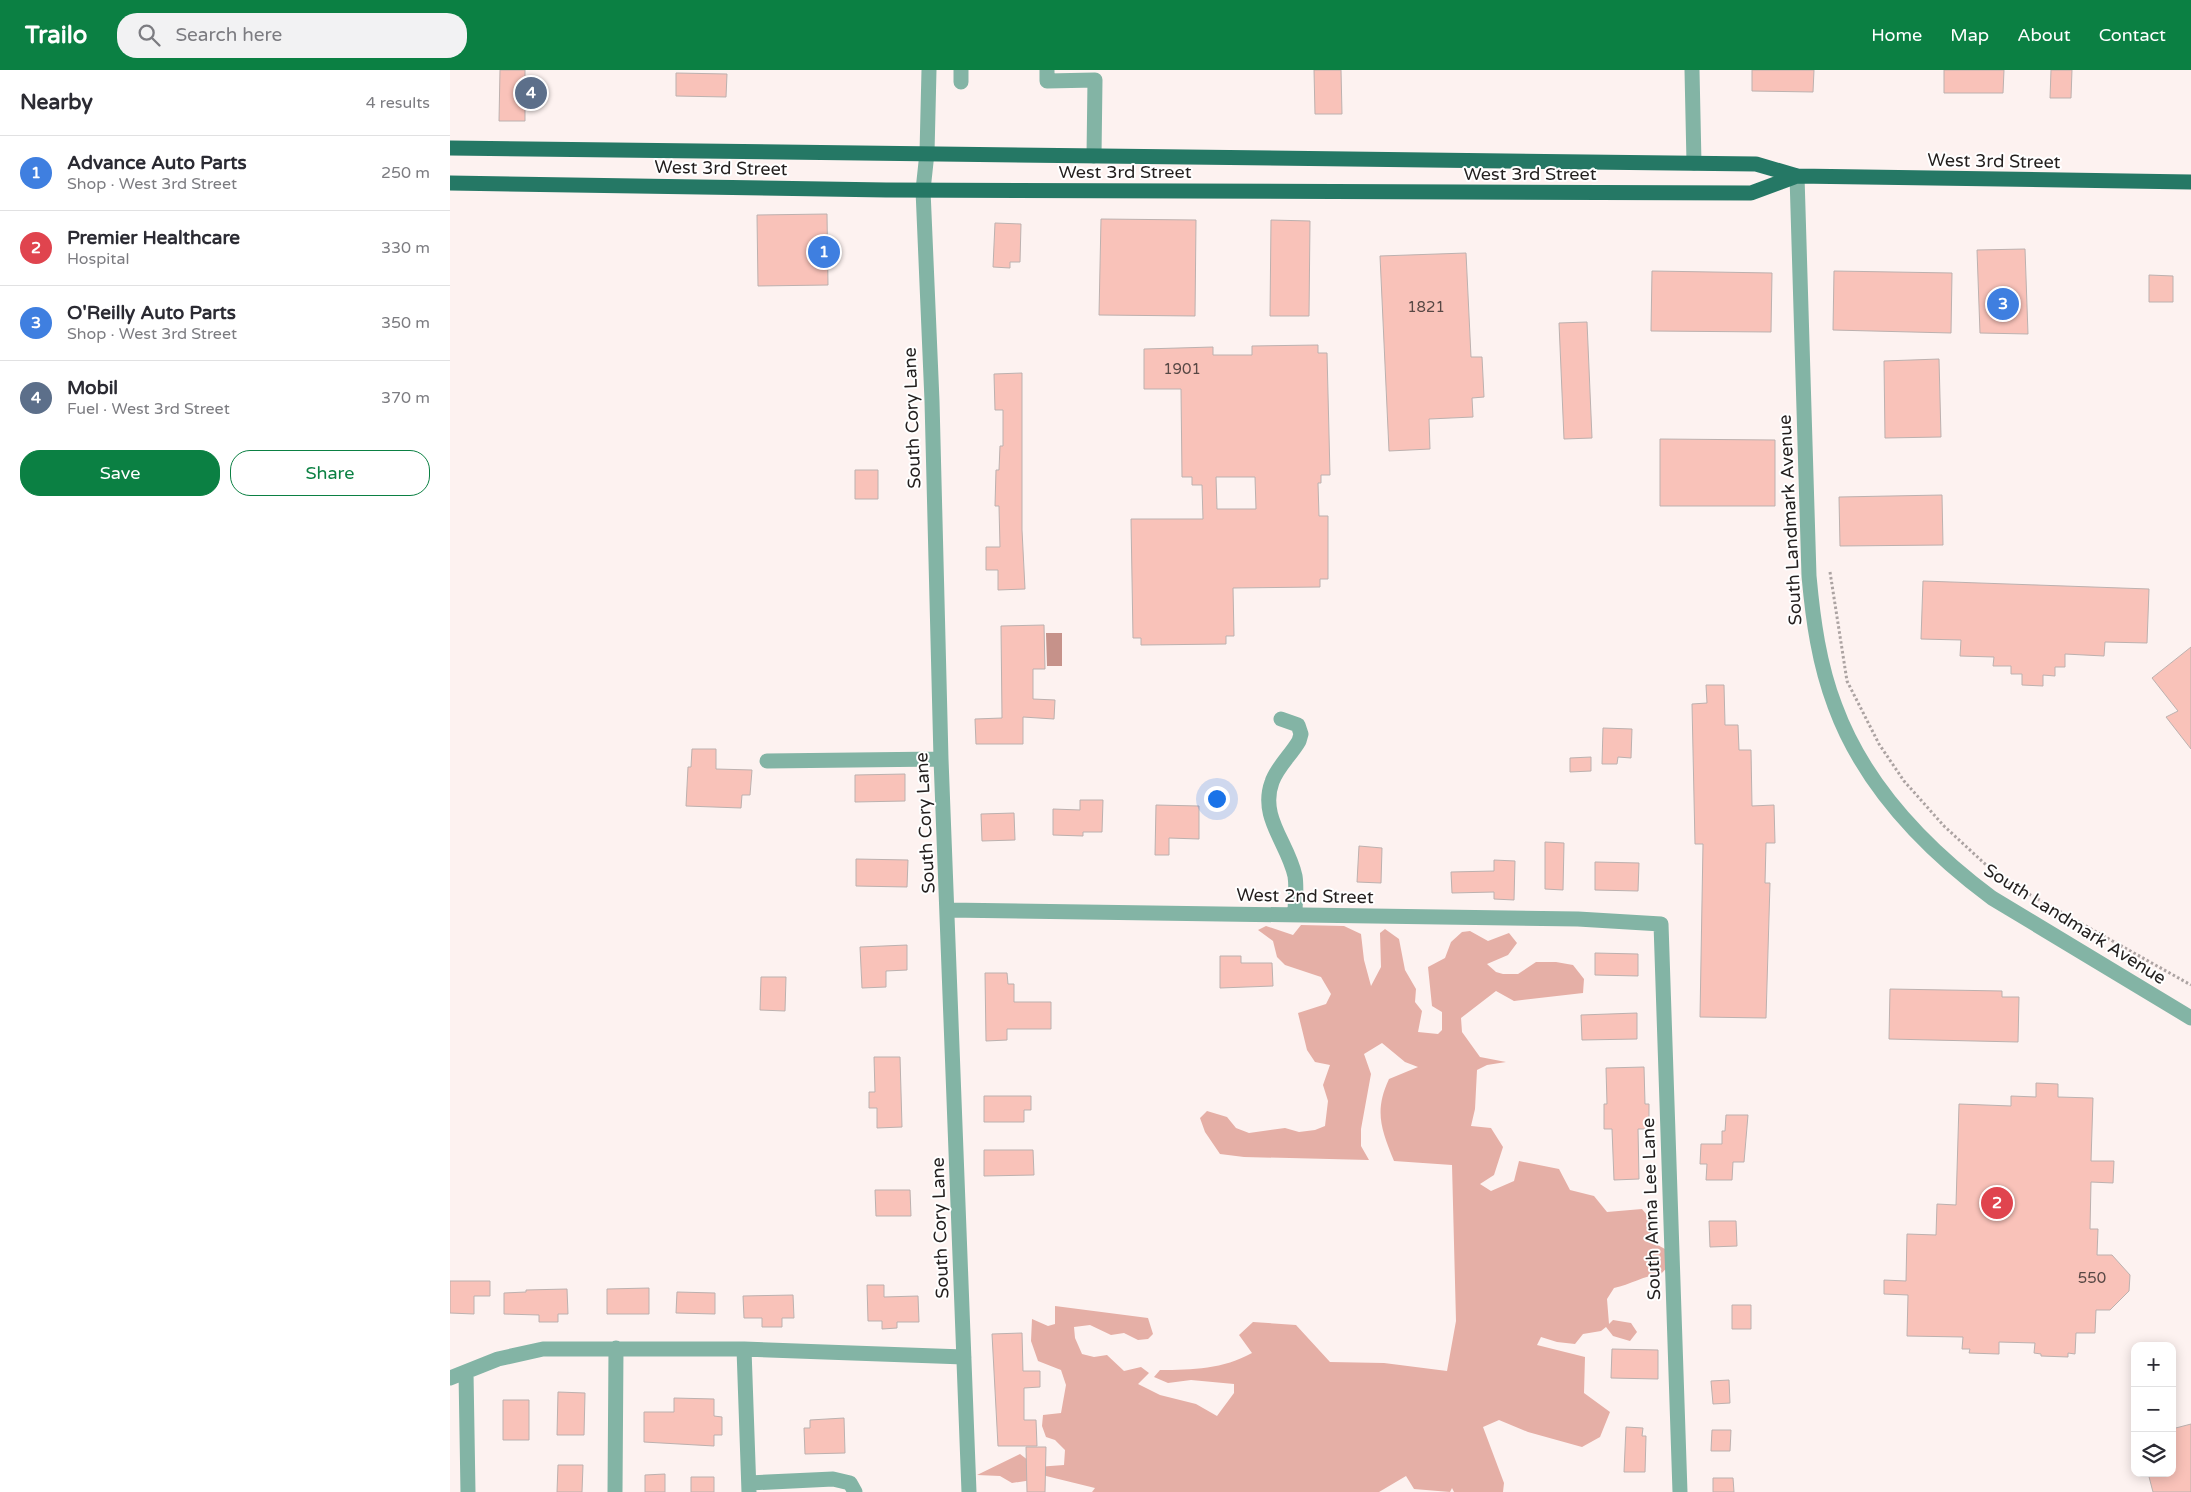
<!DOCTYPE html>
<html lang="en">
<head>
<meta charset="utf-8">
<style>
	body { margin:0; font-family:"Varela Round",sans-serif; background:#f2f2f3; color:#2b2b33 }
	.controls { position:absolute; right:15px; bottom:15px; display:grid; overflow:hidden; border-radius:10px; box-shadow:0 2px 12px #0003 }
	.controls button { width:45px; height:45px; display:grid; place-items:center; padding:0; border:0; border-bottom:1px solid #e1e1e2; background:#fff; color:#2b2b33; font:25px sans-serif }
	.you { position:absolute; left:766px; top:728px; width:18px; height:18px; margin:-12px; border:4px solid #fff; border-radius:50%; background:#1a73e8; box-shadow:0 0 0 8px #1a73e833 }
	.badge { display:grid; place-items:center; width:32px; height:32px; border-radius:50%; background:#0b8043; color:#fff; font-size:16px; font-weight:700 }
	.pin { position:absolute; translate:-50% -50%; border:2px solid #fff; box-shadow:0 1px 5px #0006 }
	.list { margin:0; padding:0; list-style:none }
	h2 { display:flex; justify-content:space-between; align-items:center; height:65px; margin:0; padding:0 20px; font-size:21px }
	h2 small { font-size:16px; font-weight:400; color:#7c7c81 }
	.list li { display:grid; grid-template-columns:32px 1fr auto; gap:15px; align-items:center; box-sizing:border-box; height:75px; padding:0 20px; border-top:1px solid #e1e1e2 }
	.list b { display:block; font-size:19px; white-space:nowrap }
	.list p { margin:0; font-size:16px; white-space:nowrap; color:#7c7c81 }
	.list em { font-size:16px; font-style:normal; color:#7c7c81 }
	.actions { display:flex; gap:10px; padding:15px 20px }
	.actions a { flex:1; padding:11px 0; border:1px solid #0b8043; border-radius:20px; text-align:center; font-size:18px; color:#0b8043 }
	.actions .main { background:#0b8043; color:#fff }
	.icon { flex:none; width:28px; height:28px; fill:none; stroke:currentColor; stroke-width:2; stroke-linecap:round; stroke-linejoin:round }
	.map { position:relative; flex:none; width:1741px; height:1422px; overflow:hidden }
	header { display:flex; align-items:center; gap:30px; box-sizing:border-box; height:70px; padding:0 25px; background:#0b8043; color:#fff }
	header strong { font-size:24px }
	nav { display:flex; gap:28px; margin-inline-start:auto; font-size:18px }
	.search { width:350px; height:45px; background:#f2f2f3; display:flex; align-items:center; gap:12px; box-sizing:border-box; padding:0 18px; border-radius:20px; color:#7c7c81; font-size:19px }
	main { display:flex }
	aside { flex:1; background:#fff }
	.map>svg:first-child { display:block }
	.forest { fill:#e5afa6 }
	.water { fill:#c6928a }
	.building { fill:#f9c2b9; stroke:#bcb1af; fill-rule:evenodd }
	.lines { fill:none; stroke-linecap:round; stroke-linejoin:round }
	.path { stroke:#aca3a2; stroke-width:3; stroke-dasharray:2.5 2.5; stroke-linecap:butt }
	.minor { stroke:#83b4a5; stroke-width:15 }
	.major { stroke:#257865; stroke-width:15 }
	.labels { text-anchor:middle; stroke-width:4; stroke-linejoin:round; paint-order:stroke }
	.number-label { font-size:15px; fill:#584845 }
	.street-label { font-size:18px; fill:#231f1e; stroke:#fff }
</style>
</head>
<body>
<header>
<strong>Trailo</strong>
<div class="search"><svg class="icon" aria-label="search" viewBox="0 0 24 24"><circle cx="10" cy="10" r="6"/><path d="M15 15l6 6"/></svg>Search here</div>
<nav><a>Home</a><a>Map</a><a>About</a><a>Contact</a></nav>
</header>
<main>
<aside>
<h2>Nearby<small>4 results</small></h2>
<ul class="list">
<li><span class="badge" style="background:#3f7fe0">1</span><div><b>Advance Auto Parts</b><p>Shop · West 3rd Street</p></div><em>250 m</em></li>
<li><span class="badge" style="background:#e0444e">2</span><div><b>Premier Healthcare</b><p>Hospital</p></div><em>330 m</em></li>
<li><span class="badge" style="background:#3f7fe0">3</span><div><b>O'Reilly Auto Parts</b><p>Shop · West 3rd Street</p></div><em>350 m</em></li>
<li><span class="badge" style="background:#5c6f8a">4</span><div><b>Mobil</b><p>Fuel · West 3rd Street</p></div><em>370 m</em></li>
</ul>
<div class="actions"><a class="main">Save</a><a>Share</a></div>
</aside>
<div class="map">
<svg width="1741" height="1422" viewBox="0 0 1741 1422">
	<rect width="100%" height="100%" fill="#fdf2f0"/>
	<!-- forest -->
	<path class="forest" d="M 851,855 L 894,856 L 911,864 L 914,890 L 921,916 L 931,897 L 930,863 L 935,859 L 949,869 L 955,900 L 966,919 L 965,932 L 972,941 L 968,962 L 988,964 L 992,960 L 992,942 L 982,936 L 978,897 L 995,888 L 1001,872 L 1012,862 L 1020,861 L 1038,871 L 1059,863 L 1067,873 L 1058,885 L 1037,894 L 1046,902 L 1053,904 L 1068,904 L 1086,892 L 1106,892 L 1123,895 L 1134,909 L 1133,923 L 1064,931 L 1046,921 L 1011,948 L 1012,962 L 1030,987 L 1056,992 L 1037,995 L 1027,1000 L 1025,1039 L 1021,1056 L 1041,1058 L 1053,1077 L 1044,1105 L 1030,1114 L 1041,1121 L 1064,1111 L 1069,1091 L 1109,1099 L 1120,1120 L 1144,1126 L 1157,1142 L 1192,1139 L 1201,1150 L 1202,1172 L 1228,1186 L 1210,1205 C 1194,1205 1180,1215 1164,1218 L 1157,1229 L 1159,1254 L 1163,1250 L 1181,1253 L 1187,1262 L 1180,1271 L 1163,1266 L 1156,1257 L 1151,1261 L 1133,1264 L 1125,1274 L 1107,1272 L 1091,1267 L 1087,1275 L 1135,1287 L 1134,1323 L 1160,1342 L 1150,1367 L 1132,1377 L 1078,1362 L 1049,1350 L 1033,1357 L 1054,1413 L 1053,1422 L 1004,1422 L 1002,1418 L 1000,1422 L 964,1419 L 956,1406 L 929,1422 L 642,1422 L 645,1418 L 592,1405 L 582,1410 L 562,1413 L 550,1406 L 527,1405 L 570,1384 L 587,1397 L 614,1395 L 615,1380 L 605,1370 L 596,1367 L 592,1356 L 593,1345 L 611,1343 L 616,1315 L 611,1300 L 588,1291 L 581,1271 L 582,1249 L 598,1256 L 605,1254 L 605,1236 L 698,1248 L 703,1264 L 698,1269 L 688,1270 L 674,1263 L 661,1265 L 640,1255 L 624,1257 L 625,1268 L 632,1284 L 644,1287 L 657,1285 L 674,1301 L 691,1297 L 699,1303 L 688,1314 L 710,1325 L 746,1334 L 767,1346 L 784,1323 L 784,1314 L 741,1310 L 718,1313 L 704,1307 L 710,1300 C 743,1300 773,1299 802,1283 L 789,1265 L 803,1252 L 846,1255 L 880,1292 L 934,1293 L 997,1301 L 1006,1251 L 1002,1095 L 944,1091 C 931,1059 924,1041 939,1009 L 968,997 L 955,992 L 932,973 L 914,984 L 921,1004 L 911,1059 L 911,1076 L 919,1090 L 794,1087 L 770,1084 L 755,1062 L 750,1048 L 757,1041 L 777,1047 L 786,1058 L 799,1063 L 835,1058 L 849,1062 L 865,1060 L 875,1056 L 878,1031 L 873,1015 L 880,995 L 865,992 L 857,980 L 848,943 L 876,934 L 881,924 L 871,907 L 835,895 L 827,887 L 823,871 L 808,860 L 816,856 L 843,865 Z"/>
	<!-- water -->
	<path class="water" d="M 596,563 L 612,563 L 612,596 L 597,596 Z"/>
	<!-- building -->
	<path class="building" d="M 50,0 L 75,0 L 75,51 L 49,51 Z
		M 864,0 L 891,0 L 892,44 L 865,44 Z
		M 1302,0 L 1364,0 L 1363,22 L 1302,21 Z
		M 1494,0 L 1554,0 L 1553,23 L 1494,23 Z
		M 1601,0 L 1622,0 L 1621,28 L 1600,28 Z
		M 226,3 L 277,4 L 276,27 L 226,26 Z
		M 377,144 L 378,215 L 308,216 L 307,145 Z
		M 651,149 L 746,150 L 745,246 L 649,245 Z
		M 821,150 L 860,151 L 859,246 L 820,246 Z
		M 545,153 L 571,154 L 570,192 L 560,192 L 560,198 L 543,197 Z
		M 1575,179 L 1578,264 L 1530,263 L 1527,180 Z
		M 1016,183 L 1021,287 L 1032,287 L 1034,327 L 1022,328 L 1023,347 L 979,349 L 980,379 L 939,381 L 930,186 Z
		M 1202,201 L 1322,203 L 1321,262 L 1201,261 Z
		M 1384,201 L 1502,203 L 1501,263 L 1383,260 Z
		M 1699,205 L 1723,206 L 1723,232 L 1699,232 Z
		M 1137,252 L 1142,368 L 1114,369 L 1109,253 Z
		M 868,275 L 868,283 L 877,283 L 880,405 L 871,405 L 871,413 L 868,413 L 869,446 L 878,446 L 878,509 L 870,509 L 870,517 L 783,518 L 784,566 L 776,566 L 776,574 L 691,575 L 691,568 L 683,568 L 681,449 L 753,449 L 752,415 L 742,415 L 742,407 L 732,407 L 731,319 L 694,319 L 694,279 L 763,277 L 763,285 L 802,285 L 802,276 ZM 766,407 L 805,407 L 806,439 L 767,439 Z
		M 1489,289 L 1491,367 L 1435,368 L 1434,291 Z
		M 572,303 L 572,460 L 575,519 L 548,520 L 548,500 L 536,500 L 536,477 L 550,477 L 549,436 L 545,436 L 546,400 L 549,400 L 550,376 L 553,376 L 553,340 L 545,340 L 544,304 Z
		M 1210,369 L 1325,370 L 1325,436 L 1210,436 Z
		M 405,400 L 428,400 L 428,429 L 405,429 Z
		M 1492,425 L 1493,475 L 1390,476 L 1389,427 Z
		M 1473,511 L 1699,519 L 1697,573 L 1655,572 L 1654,586 L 1615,584 L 1615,597 L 1605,597 L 1605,606 L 1593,605 L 1593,616 L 1572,615 L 1572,604 L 1561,604 L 1561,596 L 1543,596 L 1544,587 L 1510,586 L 1511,570 L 1471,569 Z
		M 594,555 L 595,599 L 583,599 L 583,629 L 605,630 L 604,649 L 573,647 L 573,674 L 526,674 L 525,649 L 552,648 L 551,556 Z
		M 1741,577 L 1741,679 L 1716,647 L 1728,641 L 1702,608 Z
		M 1256,615 L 1274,615 L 1275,655 L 1288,655 L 1289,680 L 1301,680 L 1302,736 L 1324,735 L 1325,773 L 1316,773 L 1315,813 L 1320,813 L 1316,948 L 1250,947 L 1253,774 L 1245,774 L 1242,634 L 1257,633 Z
		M 1153,658 L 1182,659 L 1181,688 L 1168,687 L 1167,694 L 1152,694 Z
		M 242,679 L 266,679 L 266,699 L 302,700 L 300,725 L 292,725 L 291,738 L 236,736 L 238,697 L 241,697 Z
		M 1141,687 L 1141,701 L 1120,702 L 1120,688 Z
		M 455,704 L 455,731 L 405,732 L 405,705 Z
		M 630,730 L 653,730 L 652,762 L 633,762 L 633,766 L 603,765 L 603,739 L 630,740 Z
		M 706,735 L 749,736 L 749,769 L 719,768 L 719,785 L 705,785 Z
		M 564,743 L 565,770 L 532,771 L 531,744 Z
		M 1095,772 L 1114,773 L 1113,820 L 1095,819 Z
		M 909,776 L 932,778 L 931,813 L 907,812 Z
		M 406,789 L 458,790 L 457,817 L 406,816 Z
		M 1044,790 L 1065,791 L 1064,830 L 1044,829 L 1044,822 L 1002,823 L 1001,802 L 1044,801 Z
		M 1145,792 L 1189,793 L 1188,821 L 1145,820 Z
		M 457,875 L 457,900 L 436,901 L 436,917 L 412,918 L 410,877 Z
		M 1145,883 L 1188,884 L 1188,906 L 1145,905 Z
		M 770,886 L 791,886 L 791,893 L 822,893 L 823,916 L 770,918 Z
		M 535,903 L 557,903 L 558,914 L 564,914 L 564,932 L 601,932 L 601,959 L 557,959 L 557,970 L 536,971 Z
		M 311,907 L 336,907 L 335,941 L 310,940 Z
		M 1440,919 L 1552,921 L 1552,927 L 1569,927 L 1568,972 L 1439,969 Z
		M 1187,943 L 1187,969 L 1132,970 L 1131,945 Z
		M 424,987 L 450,987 L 452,1057 L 427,1058 L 427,1038 L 419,1038 L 419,1022 L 425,1022 Z
		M 1194,997 L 1195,1034 L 1199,1034 L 1199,1059 L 1188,1059 L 1189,1109 L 1164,1110 L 1162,1059 L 1154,1059 L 1154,1034 L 1157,1034 L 1156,998 Z
		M 1586,1013 L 1608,1014 L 1608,1027 L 1643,1028 L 1641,1091 L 1664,1091 L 1663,1113 L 1641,1112 L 1640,1159 L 1648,1159 L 1647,1185 L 1662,1185 L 1680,1205 L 1679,1221 L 1660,1240 L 1646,1240 L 1645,1263 L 1626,1263 L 1625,1284 L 1618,1283 L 1618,1287 L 1591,1286 L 1591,1284 L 1584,1283 L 1585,1273 L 1549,1272 L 1549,1284 L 1519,1283 L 1520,1279 L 1512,1279 L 1513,1267 L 1457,1266 L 1458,1225 L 1434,1224 L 1434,1210 L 1456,1211 L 1457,1164 L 1486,1165 L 1487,1134 L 1506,1135 L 1509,1034 L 1561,1036 L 1561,1026 L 1586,1027 Z
		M 534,1026 L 581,1026 L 581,1040 L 574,1040 L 574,1052 L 534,1052 Z
		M 1276,1045 L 1298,1045 L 1294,1092 L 1283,1092 L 1282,1110 L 1256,1110 L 1257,1094 L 1250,1094 L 1251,1074 L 1272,1074 L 1272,1061 L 1275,1061 Z
		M 534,1080 L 583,1080 L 584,1105 L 534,1106 Z
		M 425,1120 L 460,1120 L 461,1146 L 426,1146 Z
		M 1259,1151 L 1286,1151 L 1287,1176 L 1260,1177 Z
		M 0,1211 L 40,1211 L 40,1226 L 24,1226 L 24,1244 L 0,1243 Z
		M 417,1215 L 434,1215 L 434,1227 L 468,1226 L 469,1252 L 447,1252 L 447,1258 L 432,1259 L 432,1251 L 418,1251 Z
		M 199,1218 L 199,1244 L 157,1244 L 157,1219 Z
		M 117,1219 L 118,1244 L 108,1244 L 108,1252 L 89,1252 L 89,1245 L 54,1244 L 54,1223 L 76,1222 L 76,1220 Z
		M 227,1222 L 265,1223 L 265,1244 L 226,1243 Z
		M 343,1225 L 344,1248 L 332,1248 L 332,1257 L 312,1257 L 312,1248 L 294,1248 L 293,1226 Z
		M 1282,1235 L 1301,1235 L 1301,1259 L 1282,1259 Z
		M 572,1263 L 573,1301 L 590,1301 L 590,1317 L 574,1318 L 574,1350 L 586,1350 L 587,1376 L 548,1376 L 542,1264 Z
		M 1162,1279 L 1208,1280 L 1208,1309 L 1161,1308 Z
		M 1279,1310 L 1280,1333 L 1263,1334 L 1261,1311 Z
		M 108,1322 L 135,1323 L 134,1365 L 107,1365 Z
		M 224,1328 L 264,1329 L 264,1346 L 272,1347 L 272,1365 L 264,1365 L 264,1376 L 194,1372 L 194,1342 L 224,1342 Z
		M 53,1330 L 79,1330 L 79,1370 L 53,1370 Z
		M 394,1348 L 395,1383 L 355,1384 L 354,1358 L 360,1358 L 360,1350 Z
		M 1741,1354 L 1741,1422 L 1703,1422 L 1698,1403 L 1722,1403 L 1722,1359 Z
		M 1176,1357 L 1193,1358 L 1192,1366 L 1196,1366 L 1195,1402 L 1174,1402 Z
		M 1262,1360 L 1281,1360 L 1280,1381 L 1261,1381 Z
		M 576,1377 L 596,1377 L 595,1422 L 577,1422 Z
		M 108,1395 L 133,1395 L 132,1422 L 107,1422 Z
		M 215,1404 L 215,1422 L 195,1422 L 195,1405 Z
		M 241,1407 L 264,1407 L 264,1422 L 241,1422 Z
		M 1263,1408 L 1283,1408 L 1284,1422 L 1263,1422 Z"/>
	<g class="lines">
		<!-- path -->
		<path class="path" d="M 1380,502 L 1397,611 L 1429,674 L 1454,711 L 1494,756 L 1534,793 L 1561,814 L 1741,915"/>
		<!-- minor -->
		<path class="minor" d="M 479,0 L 477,83 L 473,120 L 482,331 L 491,689 L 519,1422
			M 597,0 L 597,11 L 645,10 L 644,86
			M 1242,0 L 1244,93
			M 511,12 L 511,0
			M 1347,106 L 1359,506 C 1363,550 1369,594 1385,636 C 1414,715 1476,779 1542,828 L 1741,948
			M 831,649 L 848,655 L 851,664 L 849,671 C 841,685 827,697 822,712 C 809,747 838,773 845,806 C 847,818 845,832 845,844
			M 317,691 L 491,689
			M 498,840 L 1128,849 L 1211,854 L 1230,1422
			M 294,1279 L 299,1422
			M 16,1302 L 18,1422
			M 0,1308 L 48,1289 L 93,1279 L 294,1279 L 514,1287
			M 299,1413 L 383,1409 L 400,1413 L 405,1422
			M 165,1422 L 166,1278"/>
		<!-- major -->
		<path class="major" d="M 0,78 L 1306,94 L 1347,106 L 1741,112
			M 0,113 L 436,120 L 1301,123 L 1347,106"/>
	</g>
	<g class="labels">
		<!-- number labels -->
		<g class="number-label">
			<text x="976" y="242">1821</text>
			<text x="732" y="304">1901</text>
			<text x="1642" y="1213">550</text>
		</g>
		<!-- street labels -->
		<g class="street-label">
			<text transform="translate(1544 91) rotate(1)" y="6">West 3rd Street</text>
			<text transform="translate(271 98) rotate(1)" y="6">West 3rd Street</text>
			<text x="675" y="108">West 3rd Street</text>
			<text x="1080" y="110">West 3rd Street</text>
			<text transform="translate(462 348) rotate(-92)" y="6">South Cory Lane</text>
			<text transform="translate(1340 450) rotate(-93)" y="6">South Landmark Avenue</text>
			<text transform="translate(475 753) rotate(-93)" y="6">South Cory Lane</text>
			<text transform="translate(855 826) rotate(1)" y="6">West 2nd Street</text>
			<text transform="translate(1625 854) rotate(32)" y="6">South Landmark Avenue</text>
			<text transform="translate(1201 1139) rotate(-92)" y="6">South Anna Lee Lane</text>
			<text transform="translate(490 1158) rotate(-92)" y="6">South Cory Lane</text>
		</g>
	</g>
</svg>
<div class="controls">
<button>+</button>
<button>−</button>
<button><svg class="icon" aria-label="layers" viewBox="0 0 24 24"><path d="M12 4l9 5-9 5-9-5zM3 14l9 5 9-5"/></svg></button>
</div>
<div class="you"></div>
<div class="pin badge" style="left:374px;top:182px;background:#3f7fe0">1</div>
<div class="pin badge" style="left:1547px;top:1133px;background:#e0444e">2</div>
<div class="pin badge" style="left:1553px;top:234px;background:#3f7fe0">3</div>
<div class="pin badge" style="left:81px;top:23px;background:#5c6f8a">4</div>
</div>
</main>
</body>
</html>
